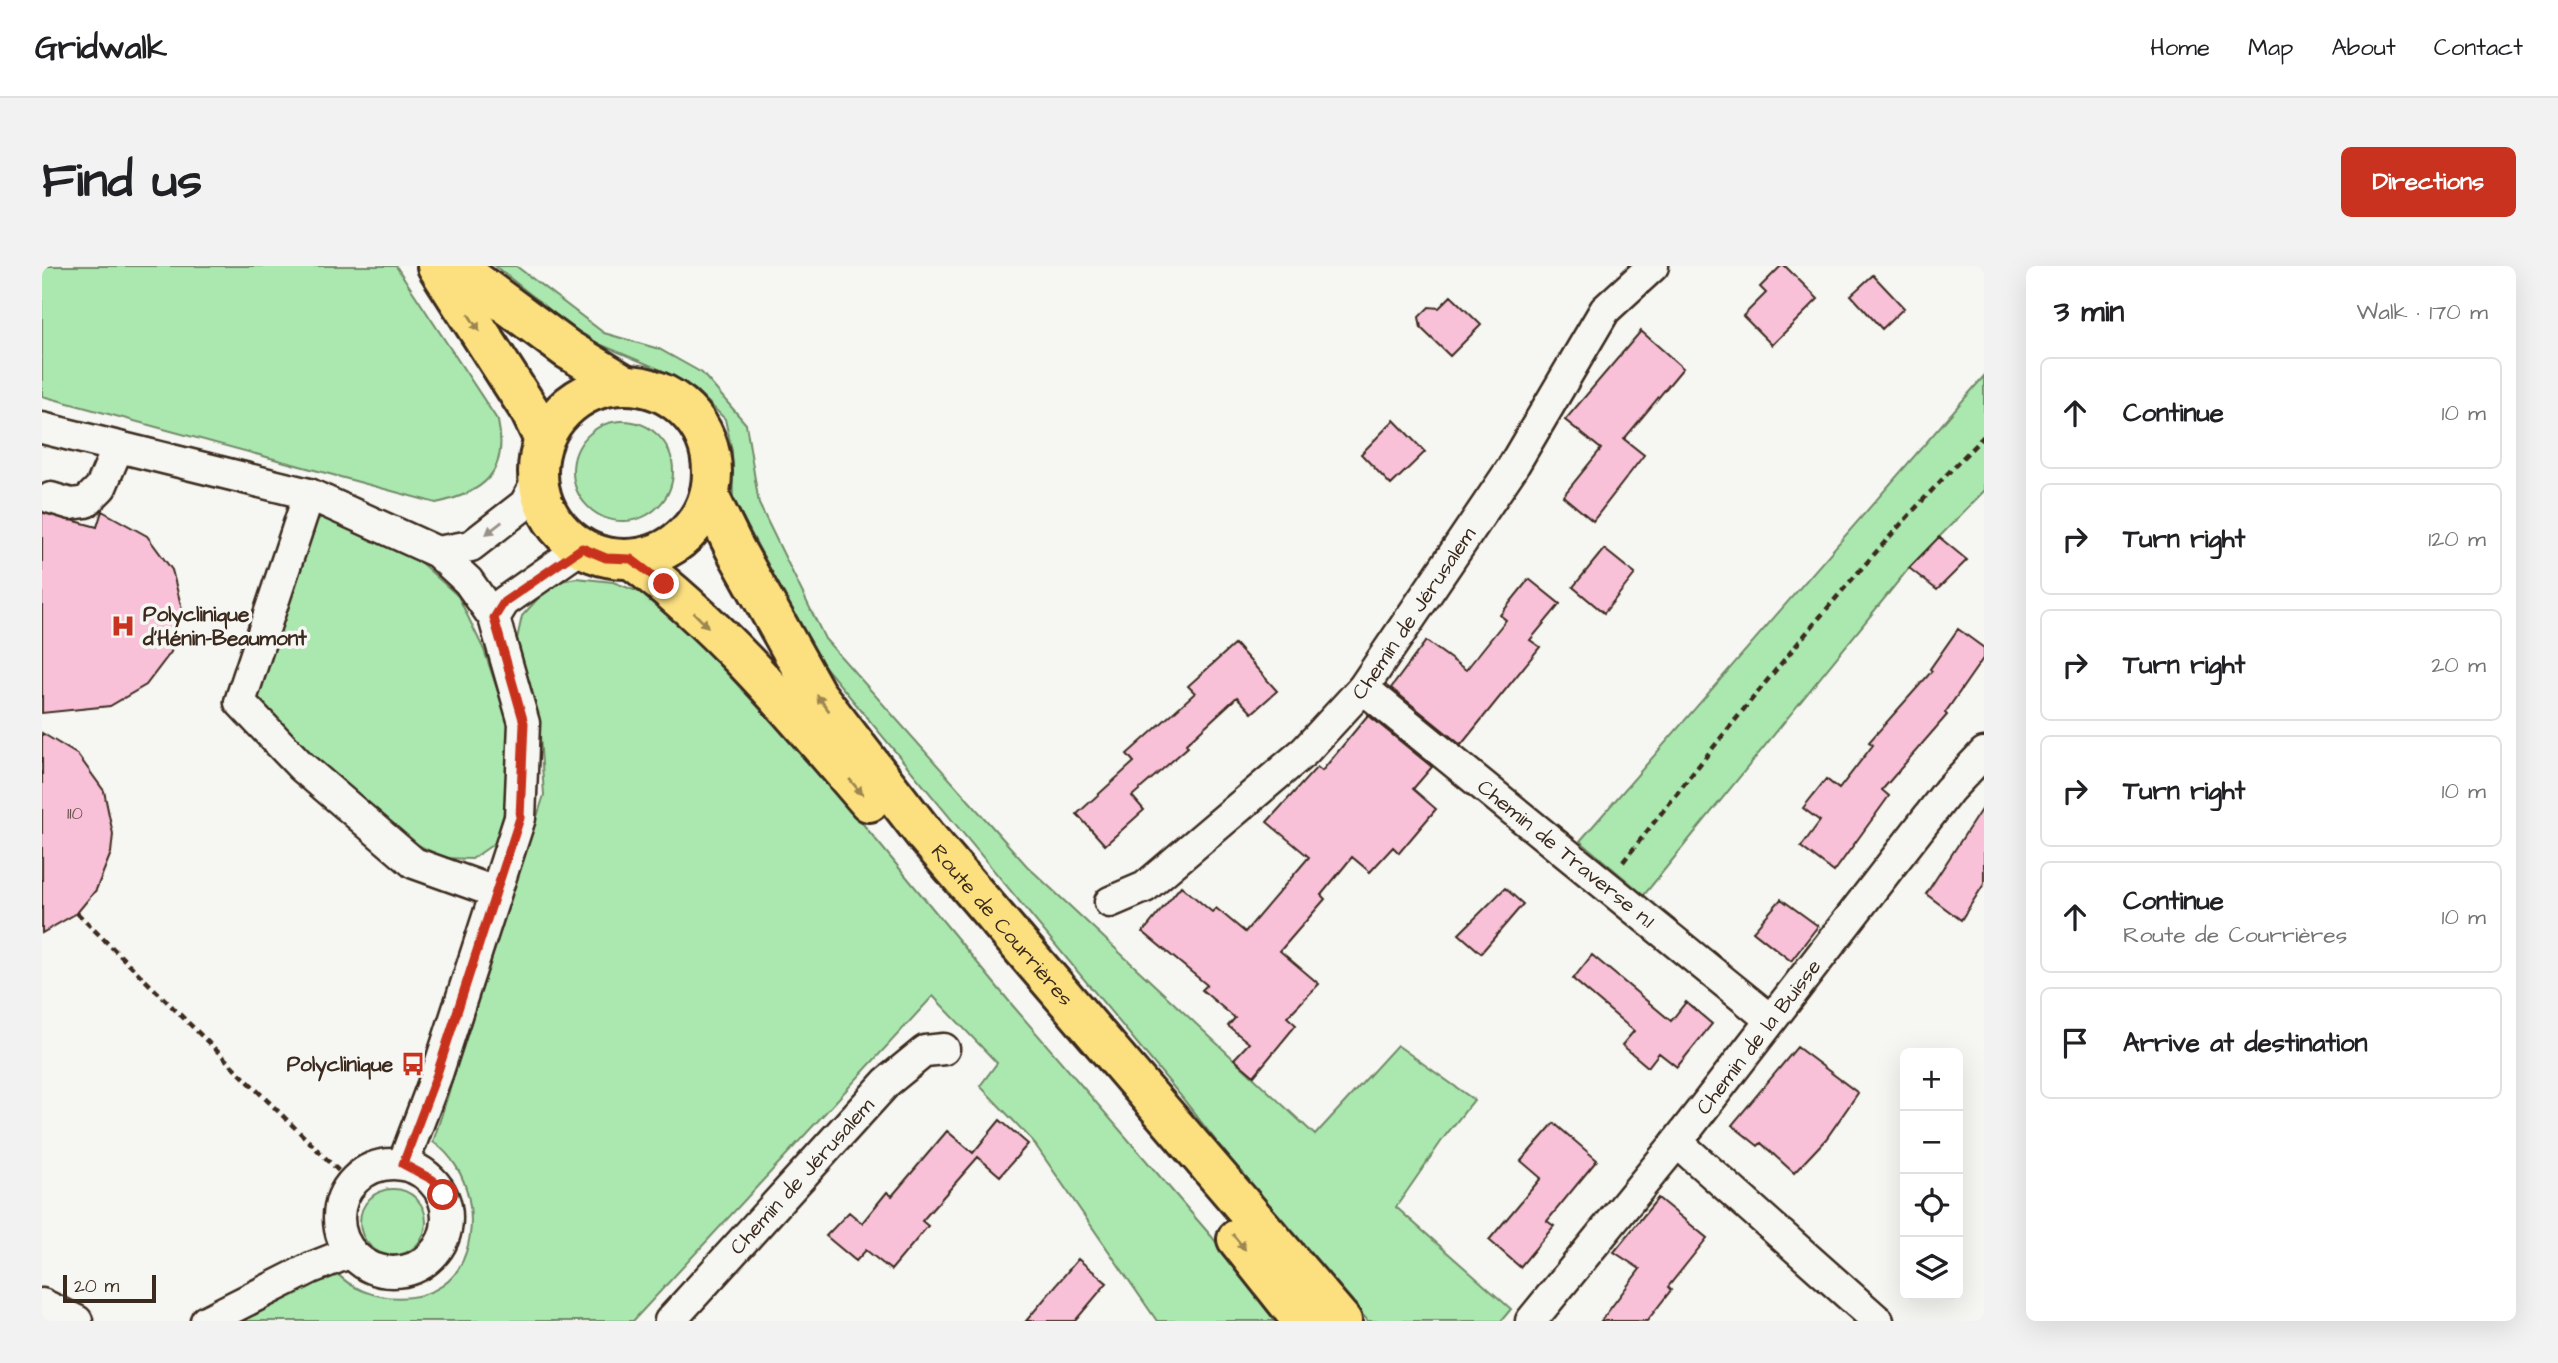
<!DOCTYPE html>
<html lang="en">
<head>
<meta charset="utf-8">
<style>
	body { margin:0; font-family:"Architects Daughter",sans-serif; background:#f2f2f2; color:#202124 }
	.controls { position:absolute; right:21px; bottom:21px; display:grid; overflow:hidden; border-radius:10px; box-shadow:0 7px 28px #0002 }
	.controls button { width:63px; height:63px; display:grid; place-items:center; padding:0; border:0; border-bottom:2px solid #e0e0e0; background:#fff; color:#202124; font:35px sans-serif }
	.scale { position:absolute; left:21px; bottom:18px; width:93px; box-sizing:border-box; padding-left:7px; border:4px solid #3b2a1e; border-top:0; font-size:19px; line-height:24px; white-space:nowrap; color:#3b2a1e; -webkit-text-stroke:5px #f6f6f2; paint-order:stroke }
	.stop { position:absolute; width:21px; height:21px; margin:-16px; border:5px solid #c8321e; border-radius:50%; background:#fff }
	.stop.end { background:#c8321e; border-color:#fff; box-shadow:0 2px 7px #0008 }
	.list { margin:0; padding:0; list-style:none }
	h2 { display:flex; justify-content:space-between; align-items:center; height:91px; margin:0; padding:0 28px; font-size:30px }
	h2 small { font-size:23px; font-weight:400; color:#757577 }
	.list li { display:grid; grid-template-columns:46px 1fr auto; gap:21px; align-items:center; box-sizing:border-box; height:112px; margin:0 14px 14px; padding:0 14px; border:2px solid #e0e0e0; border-radius:10px }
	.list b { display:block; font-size:26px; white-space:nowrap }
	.list p { margin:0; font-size:23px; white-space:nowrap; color:#757577 }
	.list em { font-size:23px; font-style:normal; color:#757577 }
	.icon { flex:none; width:38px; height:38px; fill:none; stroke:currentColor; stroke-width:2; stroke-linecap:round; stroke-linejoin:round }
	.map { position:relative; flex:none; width:1942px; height:1055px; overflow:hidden; border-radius:10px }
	header { display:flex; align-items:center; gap:42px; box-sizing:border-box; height:98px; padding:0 35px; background:#fff; border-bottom:2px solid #e0e0e0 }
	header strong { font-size:33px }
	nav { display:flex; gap:38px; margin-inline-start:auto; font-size:24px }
	.intro { display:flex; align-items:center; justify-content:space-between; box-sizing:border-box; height:168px; padding:0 42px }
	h1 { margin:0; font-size:49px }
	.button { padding:18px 32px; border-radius:10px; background:#c8321e; color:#fff; font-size:24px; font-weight:700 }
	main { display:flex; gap:42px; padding:0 42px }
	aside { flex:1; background:#fff; border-radius:10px; box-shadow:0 7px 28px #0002 }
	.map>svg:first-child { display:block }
	.green { fill:#aae8b0; stroke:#728967; stroke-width:2 }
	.building { fill:#f8c1d8; stroke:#3b2a1e; stroke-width:2 }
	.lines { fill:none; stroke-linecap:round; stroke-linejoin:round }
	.minor-casing { stroke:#3b2a1e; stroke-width:35 }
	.major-casing { stroke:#3b2a1e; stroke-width:44 }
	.path { stroke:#3b2a1e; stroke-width:4.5; stroke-dasharray:7 5; stroke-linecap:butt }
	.minor { stroke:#f6f6f2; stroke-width:30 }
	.major { stroke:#fce080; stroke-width:38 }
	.oneway { fill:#9c854f }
	.oneway2 { fill:#989088 }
	.route { stroke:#c8321e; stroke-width:9 }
	.labels { text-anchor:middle; stroke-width:7; stroke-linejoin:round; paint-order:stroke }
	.number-label { font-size:18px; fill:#6a504c }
	.street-label { font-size:21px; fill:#3b2a1e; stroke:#f6f6f2 }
	.poi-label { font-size:21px; font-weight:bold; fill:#3b2a1e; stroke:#f6f6f2; text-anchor:start }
</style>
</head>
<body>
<header>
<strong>Gridwalk</strong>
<nav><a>Home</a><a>Map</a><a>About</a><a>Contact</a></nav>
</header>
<div class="intro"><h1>Find us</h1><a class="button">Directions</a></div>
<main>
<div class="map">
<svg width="1942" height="1055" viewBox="0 0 1942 1055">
	<rect width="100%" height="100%" fill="#f6f6f2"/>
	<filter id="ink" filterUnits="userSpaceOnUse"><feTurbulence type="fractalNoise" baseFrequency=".0143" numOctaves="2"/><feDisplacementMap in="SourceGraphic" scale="14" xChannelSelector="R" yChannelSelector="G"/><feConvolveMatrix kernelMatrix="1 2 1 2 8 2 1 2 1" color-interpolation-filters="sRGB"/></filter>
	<g filter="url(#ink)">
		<!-- green -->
		<path class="green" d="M 0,0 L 354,0 L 456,155 C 467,207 441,227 394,237 L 0,130 Z
			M 453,0 L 474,0 L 562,67 L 617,83 L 660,107 L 704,158 L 717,238 L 783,373 L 985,600 L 1273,869 L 1355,779 L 1432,834 L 1403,870 L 1354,941 L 1469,1043 L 1459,1055 L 1326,1055 L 1228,944 L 1138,829 L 774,390 L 691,233 L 690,185 L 683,153 L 654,124 L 619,104 L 543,72 Z
			M 1942,110 L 1942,225 L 1867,302 L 1602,629 L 1538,575 Z
			M531 205a50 50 0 1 1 100 0a50 50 0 1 1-100 0Z
			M 285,247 L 377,295 L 416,330 L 442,384 L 467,459 L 463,544 L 453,577 L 430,593 L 402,592 L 374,578 L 273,494 L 213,428 L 269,259 Z
			M 534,312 L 571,316 L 613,332 L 646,360 L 802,535 L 971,740 L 1170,971 L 1233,1055 L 1115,1055 L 990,874 L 938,820 L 955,797 L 891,730 L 591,1055 L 189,1055 L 294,1006 C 322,1039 393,1043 417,1002 C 440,962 429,901 391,876 L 502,529 L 497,454 L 475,373 L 480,350 L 510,317 Z
			M318 956a33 33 0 1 1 66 0a33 33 0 1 1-66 0Z"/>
		<!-- building -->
		<path class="building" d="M 1739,0 L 1743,0 L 1776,33 L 1730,79 L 1701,50 L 1724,27 L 1718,21 Z
			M 1831,9 L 1862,42 L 1840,63 L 1809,29 Z
			M 1409,30 L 1439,59 L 1408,90 L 1379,62 L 1377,51 L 1387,41 L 1397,42 Z
			M 1599,65 L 1641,102 L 1582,173 L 1602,189 L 1551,255 L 1521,230 L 1559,183 L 1523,154 Z
			M 1352,154 L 1383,186 L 1349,219 L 1319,188 Z
			M 60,245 L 105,270 L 130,304 L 140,343 L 129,386 L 104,419 L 68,440 L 0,447 L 0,246 L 55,261 Z
			M 1897,271 L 1925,294 L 1895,324 L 1867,302 Z
			M 1562,283 L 1593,308 L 1562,347 L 1531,321 Z
			M 1487,313 L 1518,338 L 1488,374 L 1498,381 L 1419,479 L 1349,422 L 1384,375 L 1424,404 L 1464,354 L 1458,349 Z
			M 1916,363 L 1942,382 L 1942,391 L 1903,447 L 1905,449 L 1840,524 L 1847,530 L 1792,606 L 1759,581 L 1778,555 L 1761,542 L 1784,513 L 1797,523 L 1831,479 L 1827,476 L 1890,405 L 1888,403 Z
			M 1193,378 L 1235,425 L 1210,447 L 1195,431 L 1144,478 L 1146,481 L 1090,530 L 1102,544 L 1063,579 L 1035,548 L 1092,496 L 1085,488 L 1153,427 L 1146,420 Z
			M 1326,449 L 1390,501 L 1371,523 L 1394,543 L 1357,587 L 1351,581 L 1328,606 L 1310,591 L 1279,629 L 1283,633 L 1238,685 L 1277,718 L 1245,751 L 1254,759 L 1212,810 L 1192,793 L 1207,777 L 1186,760 L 1193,752 L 1160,724 L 1165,719 L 1101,666 L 1139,620 L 1170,646 L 1174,642 L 1203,666 L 1267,591 L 1225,556 L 1275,501 L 1280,505 Z
			M 0,467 L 36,489 L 62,525 L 71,568 L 69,587 L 54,624 L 35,647 L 0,667 Z
			M 1942,539 L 1942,618 L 1919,654 L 1884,628 Z
			M 1463,622 L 1481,638 L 1439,687 L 1417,668 Z
			M 1739,633 L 1776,660 L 1749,695 L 1711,665 Z
			M 1550,689 L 1629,755 L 1644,736 L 1670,758 L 1635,801 L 1617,787 L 1606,801 L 1580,779 L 1592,765 L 1531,713 Z
			M 1755,781 L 1816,827 L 1784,873 L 1752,907 L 1719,877 L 1716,880 L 1690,859 Z
			M 958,854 L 986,878 L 958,910 L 936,891 L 880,955 L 886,960 L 849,1004 L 824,984 L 814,995 L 784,970 L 807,946 L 820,957 L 845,926 L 850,930 L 905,865 L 931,887 Z
			M 1512,857 L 1555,894 L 1505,955 L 1512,960 L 1478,1001 L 1447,974 L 1499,912 L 1479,895 Z
			M 1616,932 L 1665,972 L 1626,1021 L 1629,1024 L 1605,1055 L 1559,1055 L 1598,1003 L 1572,986 Z
			M 1036,993 L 1065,1017 L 1033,1055 L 984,1055 Z"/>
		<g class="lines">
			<!-- minor casing -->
			<g class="minor-casing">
				<g id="minor">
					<path d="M 0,162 L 267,228 L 395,286 L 426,315 L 452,352 L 482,457 L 478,552 L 395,808 L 361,898"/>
					<path d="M 267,228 L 198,436 L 259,500 L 372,597 L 453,626"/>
					<path d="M 9,232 L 29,238 L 44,236 L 59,221 L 76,181"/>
					<path d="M 395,286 L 429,280 L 483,238 L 495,216"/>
					<path d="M 452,352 L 462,336 L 539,282"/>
					<path id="s1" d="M 1321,422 L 1729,754"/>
					<path id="s2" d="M 1068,636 L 1103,621 L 1263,485 L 1321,422 L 1470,202 L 1563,44 L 1611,0"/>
					<path d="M 1635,876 L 1836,1055"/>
					<circle cx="351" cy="952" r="54"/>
					<path d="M 0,1038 L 35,1055"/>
					<path d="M 164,1055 L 269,1002 L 309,986"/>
					<path id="s3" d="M 628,1055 L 845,816 L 883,785 L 902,783"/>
					<path id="s4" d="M 1489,1055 L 1635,876 L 1907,524 L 1942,487"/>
				</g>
			</g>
			<!-- major casing -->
			<g class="major-casing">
				<g id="major">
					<path d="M 395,0 L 488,145 L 501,172"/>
					<path d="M 413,0 L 525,83 L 584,119"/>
					<circle cx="583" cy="206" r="87"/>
					<path id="s5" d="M 667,230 L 693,283 L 774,428 L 884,570 L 1300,1055"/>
					<path d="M 589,293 C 680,361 754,451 827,536"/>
					<path d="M 1195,973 L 1260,1055"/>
				</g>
			</g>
			<!-- path -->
			<path class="path" d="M 1581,596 C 1696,449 1811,303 1942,170
				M 35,647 L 309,917"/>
			<!-- minor -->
			<use href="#minor" class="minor"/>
			<!-- major -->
			<use href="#major" class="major"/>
		</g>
		<!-- one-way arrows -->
		<defs><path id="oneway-solid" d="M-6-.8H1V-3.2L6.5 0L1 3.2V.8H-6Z" transform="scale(1.75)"/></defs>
		<g class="oneway">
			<use href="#oneway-solid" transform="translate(432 57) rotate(57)"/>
			<use href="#oneway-solid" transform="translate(659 354) rotate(45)"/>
			<use href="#oneway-solid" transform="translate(781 437) rotate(-127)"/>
			<use href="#oneway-solid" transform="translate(814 521) rotate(50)"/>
			<use href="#oneway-solid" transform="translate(1197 976) rotate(51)"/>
		</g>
		<use class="oneway2" href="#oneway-solid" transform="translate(452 262) rotate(142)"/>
	</g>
	<g class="lines" filter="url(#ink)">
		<!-- route -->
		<path class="route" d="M 401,929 L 391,914 L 361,898 L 395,808 L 478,552 L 482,457 L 452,352 L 462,336 L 540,282 L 564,292 L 589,293 L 622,318"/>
	</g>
	<!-- icons -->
	<defs>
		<g id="hospital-bare" transform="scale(1.89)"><path d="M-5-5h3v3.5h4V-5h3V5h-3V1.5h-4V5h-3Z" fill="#c8321e" stroke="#f6f6f2" stroke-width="2.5" paint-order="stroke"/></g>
		<g id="bus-bare" transform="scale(1.89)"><path d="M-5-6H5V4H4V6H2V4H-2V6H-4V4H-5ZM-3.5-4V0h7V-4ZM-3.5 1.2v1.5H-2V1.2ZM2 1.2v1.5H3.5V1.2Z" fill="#c8321e" stroke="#f6f6f2" stroke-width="2.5" paint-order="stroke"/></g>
	</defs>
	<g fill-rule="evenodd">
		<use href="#hospital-bare" x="81" y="360"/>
		<use href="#bus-bare" x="371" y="798"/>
	</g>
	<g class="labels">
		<!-- number labels -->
		<g class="number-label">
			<text x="33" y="553">110</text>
		</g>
		<!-- street labels -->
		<g class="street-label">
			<text dy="7" stroke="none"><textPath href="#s2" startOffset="424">Chemin de Jérusalem</textPath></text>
			<text dy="7" stroke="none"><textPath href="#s1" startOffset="262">Chemin de Traverse n.1</textPath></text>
			<text dy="7" stroke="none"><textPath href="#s5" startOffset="522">Route de Courrières</textPath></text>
			<text dy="7" stroke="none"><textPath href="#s4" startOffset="364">Chemin de la Buisse</textPath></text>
			<text dy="7" stroke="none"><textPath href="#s3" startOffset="196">Chemin de Jérusalem</textPath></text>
		</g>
		<!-- poi labels -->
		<g class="poi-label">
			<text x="101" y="355">Polyclinique<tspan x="101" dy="24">d'Hénin-Beaumont</tspan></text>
			<text x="351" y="805" text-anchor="end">Polyclinique</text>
		</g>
	</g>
</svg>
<div class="controls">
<button>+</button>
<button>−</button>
<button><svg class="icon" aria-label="locate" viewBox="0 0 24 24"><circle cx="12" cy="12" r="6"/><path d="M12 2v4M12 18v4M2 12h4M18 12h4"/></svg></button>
<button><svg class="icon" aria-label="layers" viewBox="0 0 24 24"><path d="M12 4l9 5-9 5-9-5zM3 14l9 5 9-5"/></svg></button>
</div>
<div class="scale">20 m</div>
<div class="stop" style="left:401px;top:929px"></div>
<div class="stop end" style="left:622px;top:318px"></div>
</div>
<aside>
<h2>3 min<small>Walk · 170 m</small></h2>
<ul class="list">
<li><svg class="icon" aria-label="ahead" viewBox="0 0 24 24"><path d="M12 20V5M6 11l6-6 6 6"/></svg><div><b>Continue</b></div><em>10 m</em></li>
<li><svg class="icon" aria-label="right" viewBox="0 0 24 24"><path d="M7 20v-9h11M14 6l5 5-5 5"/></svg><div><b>Turn right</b></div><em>120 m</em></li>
<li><svg class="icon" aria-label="right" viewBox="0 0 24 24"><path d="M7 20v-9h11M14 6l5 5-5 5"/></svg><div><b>Turn right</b></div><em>20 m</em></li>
<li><svg class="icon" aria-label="right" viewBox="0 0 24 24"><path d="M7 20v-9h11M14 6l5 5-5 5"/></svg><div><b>Turn right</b></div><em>10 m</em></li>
<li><svg class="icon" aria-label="ahead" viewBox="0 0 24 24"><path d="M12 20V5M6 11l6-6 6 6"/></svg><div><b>Continue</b><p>Route de Courrières</p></div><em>10 m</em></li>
<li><svg class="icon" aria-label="arrive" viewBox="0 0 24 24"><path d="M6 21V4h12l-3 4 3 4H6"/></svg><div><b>Arrive at destination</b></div></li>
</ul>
</aside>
</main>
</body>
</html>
